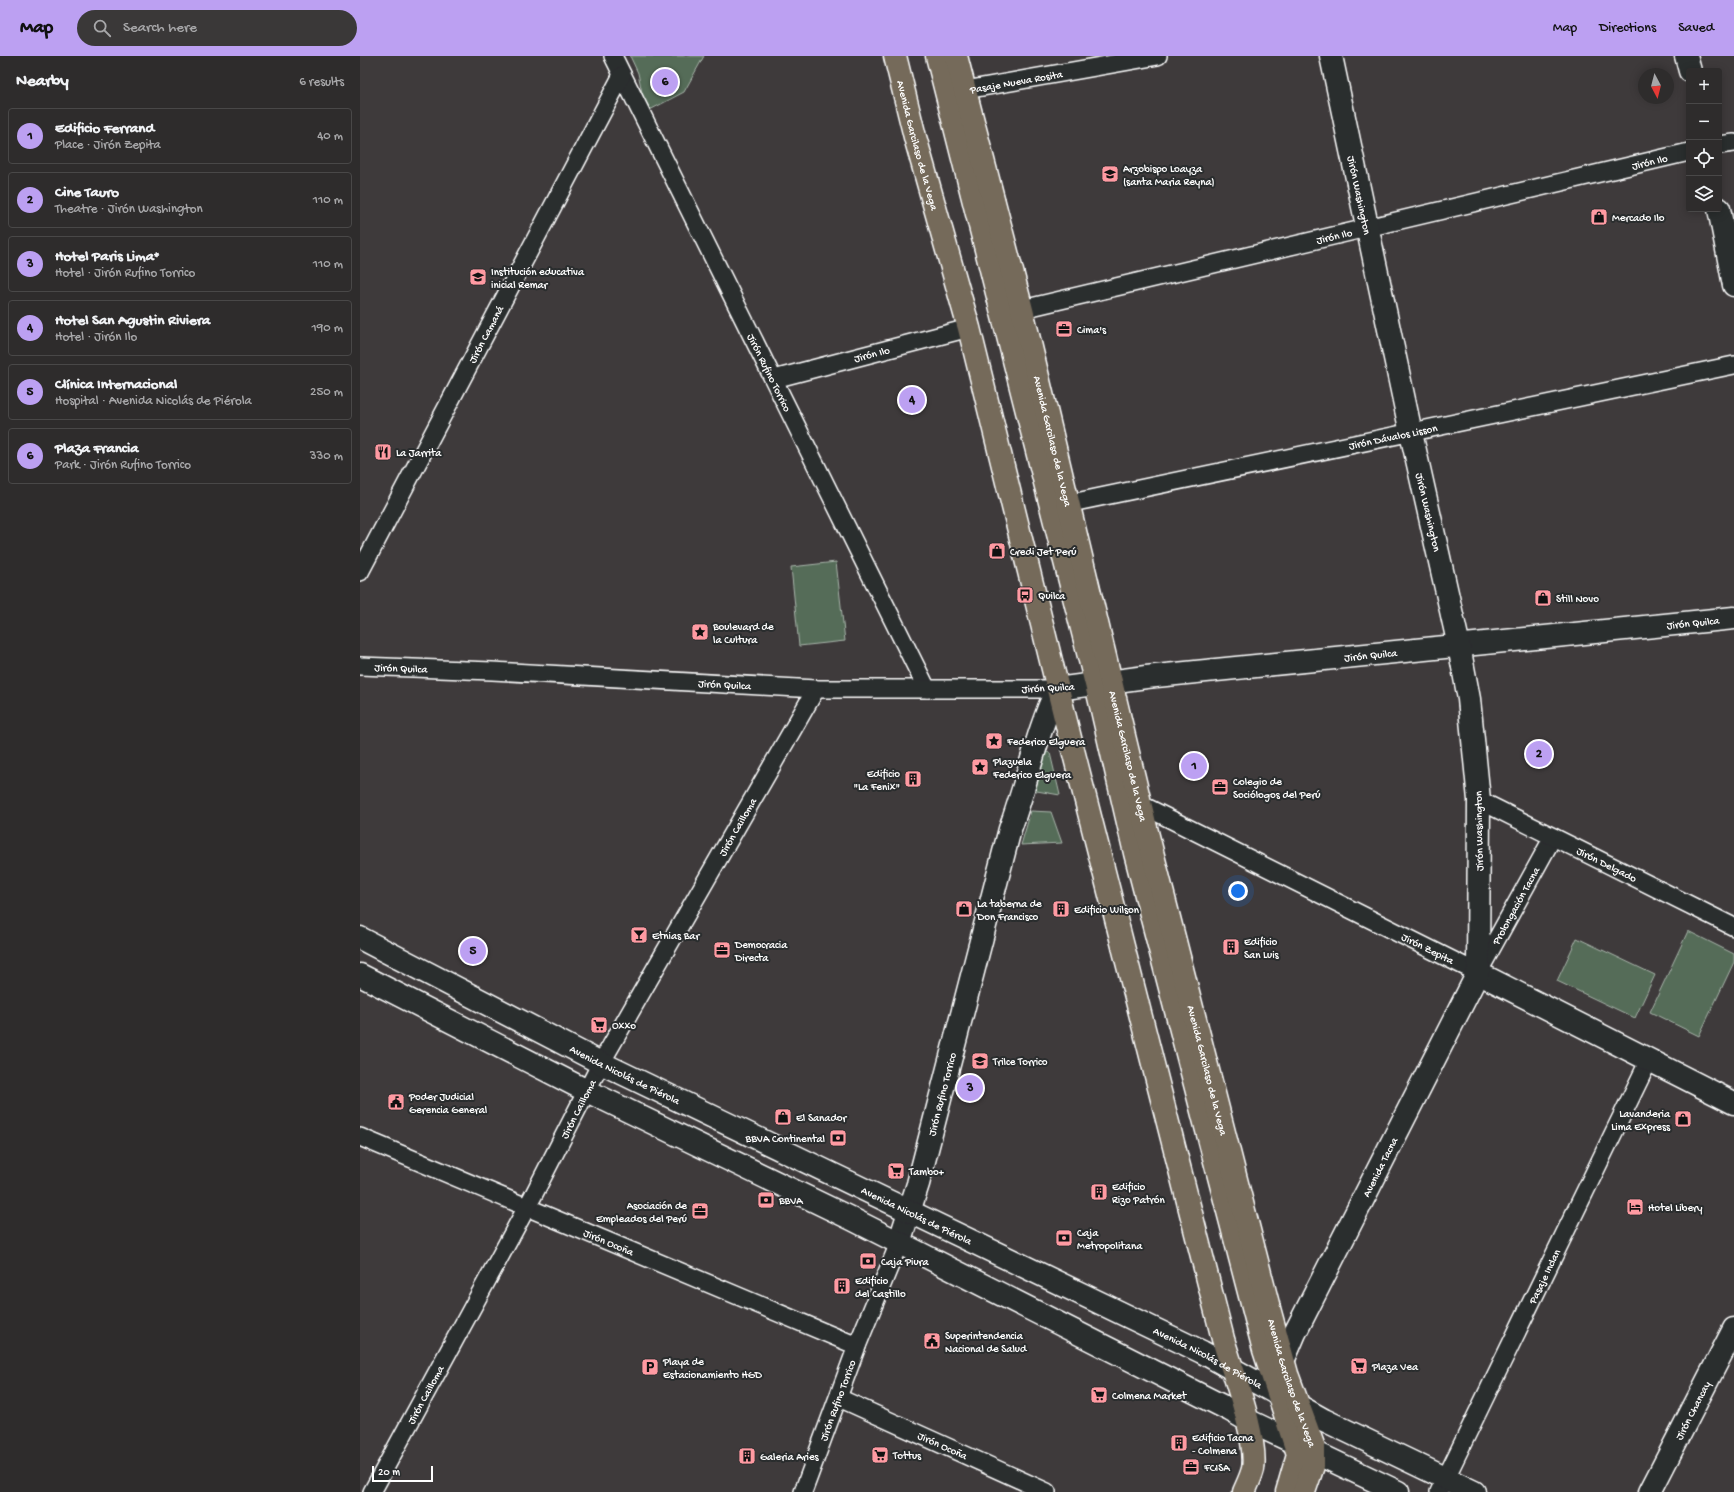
<!DOCTYPE html>
<html lang="en">
<head>
<meta charset="utf-8">
<style>
	body { margin:0; font-family:"Gochi Hand",sans-serif; background:#3a3838; color:#f1f3f6 }
	.controls { position:absolute; right:12px; top:12px; display:grid; overflow:hidden; border-radius:4px; box-shadow:0 2px 10px #0003 }
	.controls button { width:36px; height:36px; display:grid; place-items:center; padding:0; border:0; border-bottom:1px solid #494848; background:#2e2c2c; color:#f1f3f6; font:20px sans-serif }
	.compass { position:absolute; left:1278px; top:12px; width:36px; height:36px; border-radius:50%; background:#2e2c2c; box-shadow:0 2px 10px #0003; rotate:173deg }
	.scale { position:absolute; left:12px; bottom:10px; width:61px; box-sizing:border-box; padding-left:4px; border:2px solid #fff; border-top:0; font-size:11px; line-height:14px; white-space:nowrap; color:#fff; -webkit-text-stroke:3px #2a2d2e; paint-order:stroke }
	.you { position:absolute; left:878px; top:835px; width:14px; height:14px; margin:-10px; border:3px solid #fff; border-radius:50%; background:#1a73e8; box-shadow:0 0 0 6px #1a73e833 }
	.badge { display:grid; place-items:center; width:26px; height:26px; border-radius:50%; background:#bca0f2; color:#111; font-size:13px; font-weight:700 }
	.pin { position:absolute; translate:-50% -50%; border:2px solid #fff; box-shadow:0 1px 4px #0006 }
	.list { margin:0; padding:0; list-style:none }
	h2 { display:flex; justify-content:space-between; align-items:center; height:52px; margin:0; padding:0 16px; font-size:17px }
	h2 small { font-size:13px; font-weight:400; color:#a7a7a9 }
	.list li { display:grid; grid-template-columns:26px 1fr auto; gap:12px; align-items:center; box-sizing:border-box; height:56px; margin:0 8px 8px; padding:0 8px; border:1px solid #494848; border-radius:4px }
	.list b { display:block; font-size:15px; white-space:nowrap }
	.list p { margin:0; font-size:13px; white-space:nowrap; color:#a7a7a9 }
	.list em { font-size:13px; font-style:normal; color:#a7a7a9 }
	.icon { flex:none; width:22px; height:22px; fill:none; stroke:currentColor; stroke-width:2; stroke-linecap:round; stroke-linejoin:round }
	.map { position:relative; flex:none; width:1374px; height:1436px; overflow:hidden }
	header { display:flex; align-items:center; gap:24px; box-sizing:border-box; height:56px; padding:0 20px; background:#bca0f2; color:#111 }
	header strong { font-size:19px }
	nav { display:flex; gap:22px; margin-inline-start:auto; font-size:14px }
	.search { width:280px; height:36px; background:#3a3838; display:flex; align-items:center; gap:10px; box-sizing:border-box; padding:0 14px; border-radius:22px; color:#a7a7a9; font-size:15px }
	main { display:flex }
	aside { flex:1; background:#2e2c2c }
	.map>svg:first-child { display:block }
	.green { fill:#546c58; stroke:#aab6ac }
	.lines { fill:none; stroke-linecap:round; stroke-linejoin:round }
	.minor-casing { stroke:#fff; stroke-width:20 }
	.tertiary-casing { stroke:#fff; stroke-width:25 }
	.secondary-casing { stroke:#fff; stroke-width:25 }
	.primary-casing { stroke:#fff; stroke-width:25 }
	.minor { stroke:#2a2d2e; stroke-width:17 }
	.tertiary { stroke:#2a2d2e; stroke-width:22 }
	.secondary { stroke:#2a2d2e; stroke-width:22 }
	.primary { stroke:#746a5a; stroke-width:22 }
	.labels { text-anchor:middle; stroke-width:4; stroke-linejoin:round; paint-order:stroke }
	.street-label { font-size:11px; fill:#fff; stroke:#2a2d2e }
	.poi-label { font-size:11px; fill:#fff; stroke:#2a2d2e; text-anchor:start }
</style>
</head>
<body>
<header>
<strong>Map</strong>
<div class="search"><svg class="icon" aria-label="search" viewBox="0 0 24 24"><circle cx="10" cy="10" r="6"/><path d="M15 15l6 6"/></svg>Search here</div>
<nav><a>Map</a><a>Directions</a><a>Saved</a></nav>
</header>
<main>
<aside>
<h2>Nearby<small>6 results</small></h2>
<ul class="list">
<li><span class="badge">1</span><div><b>Edificio Ferrand</b><p>Place · Jirón Zepita</p></div><em>40 m</em></li>
<li><span class="badge">2</span><div><b>Cine Tauro</b><p>Theatre · Jirón Washington</p></div><em>110 m</em></li>
<li><span class="badge">3</span><div><b>Hotel Paris Lima*</b><p>Hotel · Jirón Rufino Torrico</p></div><em>110 m</em></li>
<li><span class="badge">4</span><div><b>Hotel San Agustin Riviera</b><p>Hotel · Jirón Ilo</p></div><em>190 m</em></li>
<li><span class="badge">5</span><div><b>Clínica Internacional</b><p>Hospital · Avenida Nicolás de Piérola</p></div><em>250 m</em></li>
<li><span class="badge">6</span><div><b>Plaza Francia</b><p>Park · Jirón Rufino Torrico</p></div><em>330 m</em></li>
</ul>
</aside>
<div class="map">
<svg width="1374" height="1436" viewBox="0 0 1374 1436">
	<rect width="100%" height="100%" fill="#3e3a3b"/>
	<filter id="ink" filterUnits="userSpaceOnUse"><feTurbulence type="fractalNoise" baseFrequency=".025" numOctaves="2"/><feDisplacementMap in="SourceGraphic" scale="8" xChannelSelector="R" yChannelSelector="G"/><feConvolveMatrix kernelMatrix="1 2 1 2 8 2 1 2 1" color-interpolation-filters="sRGB"/></filter>
	<g filter="url(#ink)">
		<!-- green -->
		<path class="green" d="M 270,0 L 344,0 L 324,36 L 286,56 L 278,17 Z
			M 476,506 L 485,585 L 439,590 L 431,511 Z
			M 683,695 L 690,697 L 700,739 L 671,734 Z
			M 671,755 L 691,756 L 702,787 L 661,789 Z
			M 1328,875 L 1374,898 L 1374,906 L 1339,980 L 1290,956 Z
			M 1217,882 L 1295,919 L 1275,962 L 1197,925 Z"/>
		<g class="lines">
			<!-- minor casing -->
			<g class="minor-casing">
				<g id="minor">
					<path id="s1" d="M 253,0 L 567,633"/>
					<path id="s2" d="M 594,36 L 798,0"/>
					<path d="M 1359,89 L 1374,87"/>
					<path id="s3" d="M 650,256 L 1329,96"/>
					<path id="s4" d="M 414,323 L 609,272"/>
					<path id="s5" d="M 697,450 L 1374,309"/>
					<path id="s6" d="M 0,516 L 262,19"/>
					<path id="s7" d="M 0,610 L 132,615 L 456,633 L 697,633"/>
					<path id="s8" d="M 772,744 L 1118,917 L 1193,781"/>
					<path id="s9" d="M 1119,744 L 1374,871"/>
					<path id="s10" d="M 0,1081 L 497,1290"/>
					<path id="s11" d="M 479,1342 L 687,1436"/>
					<path id="s12" d="M 12,1436 L 174,1138 L 241,1007 L 456,633"/>
					<path id="s13" d="M 443,1436 L 497,1290 L 539,1187"/>
					<path id="s14" d="M 1079,1436 L 1289,1004"/>
				</g>
			</g>
			<!-- tertiary casing -->
			<g class="tertiary-casing">
				<g id="tertiary">
					<path d="M 1326,0 L 1330,15"/>
					<path d="M 1359,153 L 1374,229"/>
					<path d="M 1118,917 L 1374,1047"/>
					<path id="s15" d="M 539,1187 L 558,1128 L 650,773 C 667,727 677,675 697,633 L 786,621 L 1374,562"/>
					<path id="s16" d="M 923,1305 L 935,1277 L 1118,917 L 1119,744 L 1109,643 L 1099,590 L 1051,377 L 971,0"/>
					<path id="s17" d="M 1290,1436 L 1374,1273"/>
				</g>
			</g>
			<!-- secondary casing -->
			<g class="secondary-casing">
				<g id="secondary">
					<path id="s18" d="M 0,882 L 241,1007 L 842,1296 L 964,1364 L 1114,1436"/>
					<path d="M 0,919 L 227,1035 L 492,1163 L 870,1354 L 887,1364 L 1038,1436"/>
				</g>
			</g>
			<!-- primary casing -->
			<g class="primary-casing">
				<g id="primary">
					<path id="s19" d="M 535,0 L 555,81 L 609,272 L 712,690 L 863,1283 C 872,1314 898,1383 893,1413 C 891,1421 887,1429 884,1436"/>
					<path d="M 577,0 L 736,628 L 775,797 L 904,1294 L 938,1398 L 927,1436"/>
					<path id="s20" d="M 596,0 L 662,254 L 788,780 L 910,1256 L 927,1318 L 953,1389 L 953,1410 L 944,1436"/>
				</g>
			</g>
			<!-- minor -->
			<use href="#minor" class="minor"/>
			<!-- tertiary -->
			<use href="#tertiary" class="tertiary"/>
			<!-- secondary -->
			<use href="#secondary" class="secondary"/>
			<!-- primary -->
			<use href="#primary" class="primary"/>
		</g>
	</g>
	<!-- icons -->
	<defs>
		<g id="school-square" transform="scale(0.9)"><rect x="-9" y="-9" width="18" height="18" rx="4" fill="#ff9aa2" stroke="#2a2d2e"/><path d="M0-5L7-2L0 1L-7-2ZM-4 1L0 2.5L4 1V4Q0 6-4 4Z" fill="#111"/></g>
		<g id="shop-square" transform="scale(0.9)"><rect x="-9" y="-9" width="18" height="18" rx="4" fill="#ff9aa2" stroke="#2a2d2e"/><path d="M-5-2.5h2.3a2.7 3.5 0 0 1 5.4 0H5L5.5 6h-11ZM-1.5-2.5h3a1.5 2.3 0 0 0-3 0Z" fill="#111"/></g>
		<g id="office-square" transform="scale(0.9)"><rect x="-9" y="-9" width="18" height="18" rx="4" fill="#ff9aa2" stroke="#2a2d2e"/><path d="M-6-3h4V-5.5h4V-3h4V5H-6ZM-1-4.5V-3h2v-1.5ZM-6 0V1H6V0Z" fill="#111"/></g>
		<g id="restaurant-square" transform="scale(0.9)"><rect x="-9" y="-9" width="18" height="18" rx="4" fill="#ff9aa2" stroke="#2a2d2e"/><path d="M-5-6h1v4h1v-4h1v4h1v-4h1v5L-1.5 .5V6h-2V.5L-5-1ZM5-6V6H3V1.5H1.5Q1.5-4 5-6Z" fill="#111"/></g>
		<g id="bus-square" transform="scale(0.9)"><rect x="-9" y="-9" width="18" height="18" rx="4" fill="#ff9aa2" stroke="#2a2d2e"/><path d="M-5-6H5V4H4V6H2V4H-2V6H-4V4H-5ZM-3.5-4V0h7V-4ZM-3.5 1.2v1.5H-2V1.2ZM2 1.2v1.5H3.5V1.2Z" fill="#111"/></g>
		<g id="sight-square" transform="scale(0.9)"><rect x="-9" y="-9" width="18" height="18" rx="4" fill="#ff9aa2" stroke="#2a2d2e"/><path d="M0-6L1.8-2.2L6-1.7L2.9 1.2L3.7 5.4L0 3.3L-3.7 5.4L-2.9 1.2L-6-1.7L-1.8-2.2Z" fill="#111"/></g>
		<g id="building-square" transform="scale(0.9)"><rect x="-9" y="-9" width="18" height="18" rx="4" fill="#ff9aa2" stroke="#2a2d2e"/><path d="M-4-6H4V6H1V3H-1V6H-4ZM-2.5-4.3h1.7v1.8h-1.7ZM.8-4.3h1.7v1.8H.8ZM-2.5-1h1.7V.8h-1.7ZM.8-1h1.7V.8H.8Z" fill="#111"/></g>
		<g id="bar-square" transform="scale(0.9)"><rect x="-9" y="-9" width="18" height="18" rx="4" fill="#ff9aa2" stroke="#2a2d2e"/><path d="M-6-5H6L.8 .8V4.5H3.5V6h-7V4.5H-.8V.8Z" fill="#111"/></g>
		<g id="supermarket-square" transform="scale(0.9)"><rect x="-9" y="-9" width="18" height="18" rx="4" fill="#ff9aa2" stroke="#2a2d2e"/><path d="M-6-5.5h2.5l.6 2H6L4.5 2H-2.5L-4.4-4H-6ZM-1.5 3.2a1.3 1.3 0 1 0 .1 0ZM3 3.2a1.3 1.3 0 1 0 .1 0Z" fill="#111"/></g>
		<g id="civic-square" transform="scale(0.9)"><rect x="-9" y="-9" width="18" height="18" rx="4" fill="#ff9aa2" stroke="#2a2d2e"/><path d="M-.6-6.5H3V-4.5H.6V-3L4-1V1h2V6H-6V1h2V-1L-.6-3ZM-1.2 2.5V6h2.4V2.5Z" fill="#111"/></g>
		<g id="bank-square" transform="scale(0.9)"><rect x="-9" y="-9" width="18" height="18" rx="4" fill="#ff9aa2" stroke="#2a2d2e"/><path d="M-6-4H6V4H-6ZM0-2.3a2.3 2.3 0 1 0 0 4.6a2.3 2.3 0 1 0 0-4.6Z" fill="#111"/></g>
		<g id="hotel-square" transform="scale(0.9)"><rect x="-9" y="-9" width="18" height="18" rx="4" fill="#ff9aa2" stroke="#2a2d2e"/><path d="M-6-4.5h1.5V1H6V5H4.5V3h-9V5H-6ZM-4 0a1.8 1.8 0 1 1 3.6 0ZM.5 0V-2.5h3Q6-2.5 6 0Z" fill="#111"/></g>
		<g id="parking-square" transform="scale(0.9)"><rect x="-9" y="-9" width="18" height="18" rx="4" fill="#ff9aa2" stroke="#2a2d2e"/><path d="M-3.5-5.5H1a3.5 3.5 0 0 1 0 7H-1V5.5H-3.5ZM-1-3.4V-.6H.8a1.4 1.4 0 0 0 0-2.8Z" fill="#111"/></g>
	</defs>
	<g fill-rule="evenodd">
		<use href="#school-square" x="750" y="118"/>
		<use href="#shop-square" x="1239" y="161"/>
		<use href="#school-square" x="118" y="221"/>
		<use href="#office-square" x="704" y="273"/>
		<use href="#restaurant-square" x="23" y="396"/>
		<use href="#shop-square" x="637" y="495"/>
		<use href="#bus-square" x="665" y="539"/>
		<use href="#shop-square" x="1183" y="542"/>
		<use href="#sight-square" x="340" y="576"/>
		<use href="#sight-square" x="634" y="685"/>
		<use href="#sight-square" x="620" y="711"/>
		<use href="#building-square" x="553" y="723"/>
		<use href="#office-square" x="860" y="731"/>
		<use href="#shop-square" x="604" y="853"/>
		<use href="#building-square" x="701" y="853"/>
		<use href="#bar-square" x="279" y="879"/>
		<use href="#building-square" x="871" y="891"/>
		<use href="#office-square" x="362" y="894"/>
		<use href="#supermarket-square" x="239" y="969"/>
		<use href="#school-square" x="620" y="1005"/>
		<use href="#civic-square" x="36" y="1046"/>
		<use href="#shop-square" x="423" y="1061"/>
		<use href="#shop-square" x="1323" y="1063"/>
		<use href="#bank-square" x="478" y="1082"/>
		<use href="#supermarket-square" x="536" y="1115"/>
		<use href="#building-square" x="739" y="1136"/>
		<use href="#bank-square" x="406" y="1144"/>
		<use href="#hotel-square" x="1275" y="1151"/>
		<use href="#office-square" x="340" y="1155"/>
		<use href="#bank-square" x="704" y="1182"/>
		<use href="#bank-square" x="508" y="1205"/>
		<use href="#building-square" x="482" y="1230"/>
		<use href="#civic-square" x="572" y="1285"/>
		<use href="#supermarket-square" x="999" y="1310"/>
		<use href="#parking-square" x="290" y="1311"/>
		<use href="#supermarket-square" x="739" y="1339"/>
		<use href="#building-square" x="819" y="1387"/>
		<use href="#supermarket-square" x="520" y="1399"/>
		<use href="#building-square" x="387" y="1400"/>
		<use href="#office-square" x="831" y="1411"/>
	</g>
	<g class="labels">
		<!-- street labels -->
		<g class="street-label">
			<text dy="4" stroke="none"><textPath href="#s2" startOffset="63">Pasaje Nueva Rosita</textPath></text>
			<text dy="4" stroke="none"><textPath href="#s19" startOffset="92">Avenida Garcilaso de la Vega</textPath></text>
			<text dy="4" stroke="none"><textPath href="#s3" startOffset="657">Jirón Ilo</textPath></text>
			<text transform="translate(1000 139) rotate(78)" y="4">Jirón Washington</text>
			<text dy="4" stroke="none"><textPath href="#s3" startOffset="333">Jirón Ilo</textPath></text>
			<text dy="4" stroke="none"><textPath href="#s6" startOffset="269">Jirón Camaná</textPath></text>
			<text dy="4" stroke="none"><textPath href="#s4" startOffset="101">Jirón Ilo</textPath></text>
			<text dy="4" stroke="none"><textPath href="#s1" startOffset="353">Jirón Rufino Torrico</textPath></text>
			<text dy="4" stroke="none"><textPath href="#s5" startOffset="343">Jirón Dávalos Lisson</textPath></text>
			<text dy="4" stroke="none"><textPath href="#s20" startOffset="397">Avenida Garcilaso de la Vega</textPath></text>
			<text transform="translate(1069 456) rotate(77)" y="4">Jirón Washington</text>
			<text dy="4" stroke="none"><textPath href="#s15" startOffset="1216">Jirón Quilca</textPath></text>
			<text dy="4" stroke="none"><textPath href="#s15" startOffset="892">Jirón Quilca</textPath></text>
			<text dy="4" stroke="none"><textPath href="#s7" startOffset="41">Jirón Quilca</textPath></text>
			<text dy="4" stroke="none"><textPath href="#s7" startOffset="365">Jirón Quilca</textPath></text>
			<text transform="translate(688 631) rotate(-3)" y="4">Jirón Quilca</text>
			<text dy="4" stroke="none"><textPath href="#s20" startOffset="721">Avenida Garcilaso de la Vega</textPath></text>
			<text dy="4" stroke="none"><textPath href="#s12" startOffset="759">Jirón Cailloma</textPath></text>
			<text transform="translate(1118 775) rotate(-91)" y="4">Jirón Washington</text>
			<text dy="4" stroke="none"><textPath href="#s9" startOffset="143">Jirón Delgado</textPath></text>
			<text dy="4" stroke="none"><textPath href="#s8" startOffset="464">Prolongación Tacna</textPath></text>
			<text dy="4" stroke="none"><textPath href="#s8" startOffset="331">Jirón Zepita</textPath></text>
			<text dy="4" stroke="none"><textPath href="#s20" startOffset="1045">Avenida Garcilaso de la Vega</textPath></text>
			<text dy="4" stroke="none"><textPath href="#s18" startOffset="298">Avenida Nicolás de Piérola</textPath></text>
			<text dy="4" stroke="none"><textPath href="#s15" startOffset="155">Jirón Rufino Torrico</textPath></text>
			<text dy="4" stroke="none"><textPath href="#s12" startOffset="435">Jirón Cailloma</textPath></text>
			<text dy="4" stroke="none"><textPath href="#s16" startOffset="217">Avenida Tacna</textPath></text>
			<text dy="4" stroke="none"><textPath href="#s18" startOffset="622">Avenida Nicolás de Piérola</textPath></text>
			<text dy="4" stroke="none"><textPath href="#s10" startOffset="270">Jirón Ocoña</textPath></text>
			<text dy="4" stroke="none"><textPath href="#s14" startOffset="240">Pasaje Inclan</textPath></text>
			<text dy="4" stroke="none"><textPath href="#s18" startOffset="946">Avenida Nicolás de Piérola</textPath></text>
			<text dy="4" stroke="none"><textPath href="#s20" startOffset="1369">Avenida Garcilaso de la Vega</textPath></text>
			<text dy="4" stroke="none"><textPath href="#s12" startOffset="111">Jirón Cailloma</textPath></text>
			<text dy="4" stroke="none"><textPath href="#s13" startOffset="98">Jirón Rufino Torrico</textPath></text>
			<text dy="4" stroke="none"><textPath href="#s17" startOffset="92">Jirón Chancay</textPath></text>
			<text dy="4" stroke="none"><textPath href="#s11" startOffset="114">Jirón Ocoña</textPath></text>
		</g>
		<!-- poi labels -->
		<g class="poi-label">
			<text x="763" y="116">Arzobispo Loayza<tspan x="763" dy="13">(santa Maria Reyna)</tspan></text>
			<text x="1252" y="165">Mercado Ilo</text>
			<text x="131" y="219">Institución educativa<tspan x="131" dy="13">inicial Remar</tspan></text>
			<text x="717" y="277">Cima's</text>
			<text x="36" y="400">La Jarrita</text>
			<text x="650" y="499">Credi Jet Perú</text>
			<text x="678" y="543">Quilca</text>
			<text x="1196" y="546">Still Novo</text>
			<text x="353" y="574">Boulevard de<tspan x="353" dy="13">la Cultura</tspan></text>
			<text x="647" y="689">Federico Elguera</text>
			<text x="633" y="709">Plazuela<tspan x="633" dy="13">Federico Elguera</tspan></text>
			<text x="540" y="721" text-anchor="end">Edificio<tspan x="540" dy="13">"La Fenix"</tspan></text>
			<text x="873" y="729">Colegio de<tspan x="873" dy="13">Sociólogos del Perú</tspan></text>
			<text x="617" y="851">La taberna de<tspan x="617" dy="13">Don Francisco</tspan></text>
			<text x="714" y="857">Edificio Wilson</text>
			<text x="292" y="883">Etnias Bar</text>
			<text x="884" y="889">Edificio<tspan x="884" dy="13">San Luis</tspan></text>
			<text x="375" y="892">Democracia<tspan x="375" dy="13">Directa</tspan></text>
			<text x="252" y="973">Oxxo</text>
			<text x="633" y="1009">Trilce Torrico</text>
			<text x="49" y="1044">Poder Judicial<tspan x="49" dy="13">Gerencia General</tspan></text>
			<text x="1310" y="1061" text-anchor="end">Lavanderia<tspan x="1310" dy="13">Lima Express</tspan></text>
			<text x="436" y="1065">El Sanador</text>
			<text x="465" y="1086" text-anchor="end">BBVA Continental</text>
			<text x="549" y="1119">Tambo+</text>
			<text x="752" y="1134">Edificio<tspan x="752" dy="13">Rizo Patrón</tspan></text>
			<text x="419" y="1148">BBVA</text>
			<text x="327" y="1153" text-anchor="end">Asociación de<tspan x="327" dy="13">Empleados del Perú</tspan></text>
			<text x="1288" y="1155">Hotel Libery</text>
			<text x="717" y="1180">Caja<tspan x="717" dy="13">Metropolitana</tspan></text>
			<text x="521" y="1209">Caja Piura</text>
			<text x="495" y="1228">Edificio<tspan x="495" dy="13">del Castillo</tspan></text>
			<text x="585" y="1283">Superintendencia<tspan x="585" dy="13">Nacional de Salud</tspan></text>
			<text x="303" y="1309">Playa de<tspan x="303" dy="13">Estacionamiento HGD</tspan></text>
			<text x="1012" y="1314">Plaza Vea</text>
			<text x="752" y="1343">Colmena Market</text>
			<text x="832" y="1385">Edificio Tacna<tspan x="832" dy="13">- Colmena</tspan></text>
			<text x="533" y="1403">Tottus</text>
			<text x="400" y="1404">Galeria Aries</text>
			<text x="844" y="1415">FCISA</text>
		</g>
	</g>
</svg>
<div class="controls">
<button>+</button>
<button>−</button>
<button><svg class="icon" aria-label="locate" viewBox="0 0 24 24"><circle cx="12" cy="12" r="6"/><path d="M12 2v4M12 18v4M2 12h4M18 12h4"/></svg></button>
<button><svg class="icon" aria-label="layers" viewBox="0 0 24 24"><path d="M12 4l9 5-9 5-9-5zM3 14l9 5 9-5"/></svg></button>
</div>
<svg class="compass" viewBox="-18 -18 36 36"><path d="M0-13l5 13h-10z" fill="#e53935"/><path d="M0 13l5-13h-10z" fill="#a7a7a9"/></svg>
<div class="scale">20 m</div>
<div class="you"></div>
<div class="pin badge" style="left:834px;top:710px">1</div>
<div class="pin badge" style="left:1179px;top:698px">2</div>
<div class="pin badge" style="left:610px;top:1032px">3</div>
<div class="pin badge" style="left:552px;top:344px">4</div>
<div class="pin badge" style="left:113px;top:895px">5</div>
<div class="pin badge" style="left:305px;top:26px">6</div>
</div>
</main>
</body>
</html>
